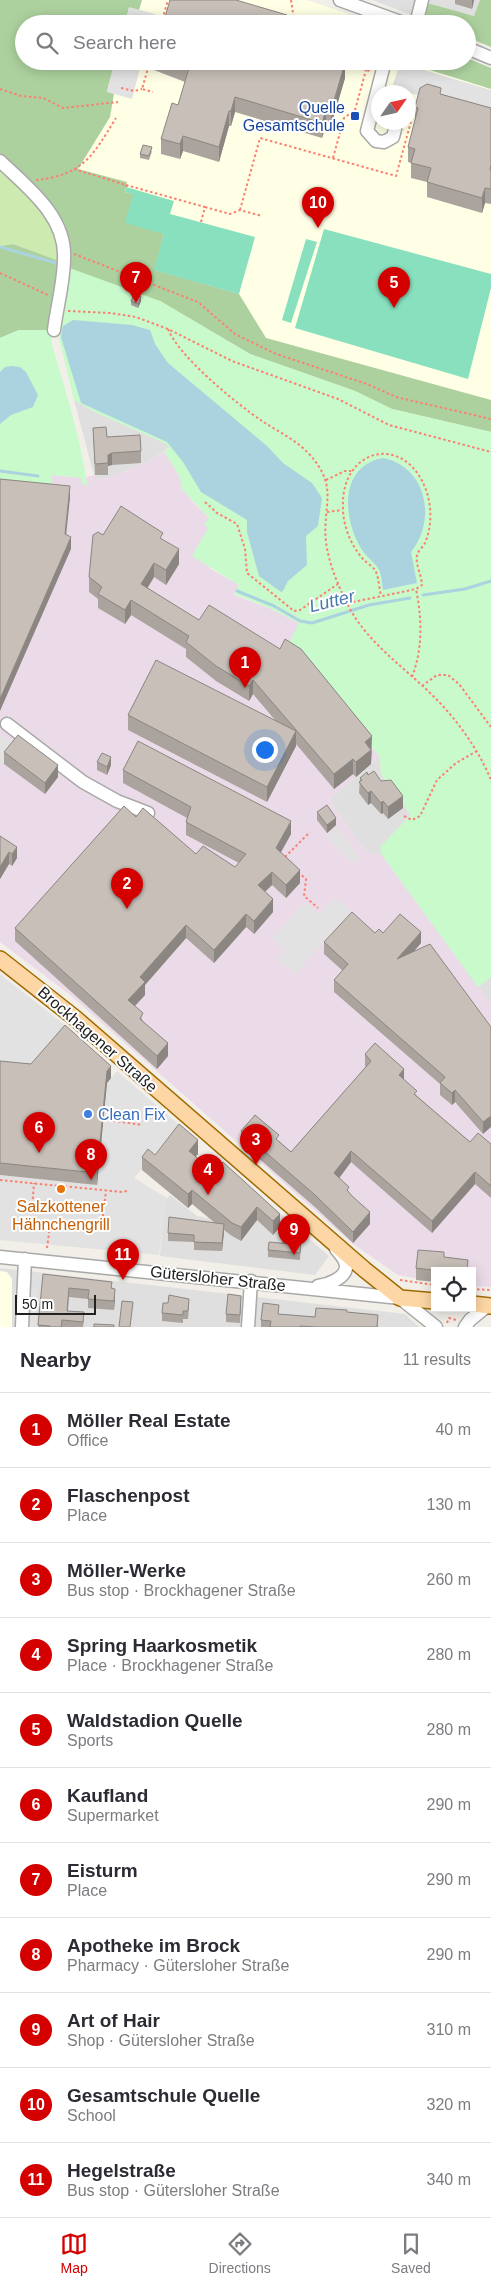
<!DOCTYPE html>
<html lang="en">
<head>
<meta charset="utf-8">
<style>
	body { margin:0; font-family:Helvetica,sans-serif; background:#f7f7f7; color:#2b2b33 }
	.controls { position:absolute; right:15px; bottom:15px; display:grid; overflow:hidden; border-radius:0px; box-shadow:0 2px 12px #0003 }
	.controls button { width:45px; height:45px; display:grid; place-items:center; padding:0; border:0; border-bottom:1px solid #e1e1e2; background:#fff; color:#2b2b33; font:25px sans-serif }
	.compass { position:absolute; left:371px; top:85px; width:45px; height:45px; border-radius:50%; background:#fff; box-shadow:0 2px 12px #0003; rotate:56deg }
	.scale { position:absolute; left:15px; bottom:12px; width:81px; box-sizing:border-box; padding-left:5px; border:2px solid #222; border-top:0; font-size:14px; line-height:18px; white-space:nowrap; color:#222; -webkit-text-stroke:4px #fff; paint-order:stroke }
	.you { position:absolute; left:264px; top:749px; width:18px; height:18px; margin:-12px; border:4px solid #fff; border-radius:50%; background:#1a73e8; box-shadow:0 0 0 8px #1a73e833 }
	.badge { display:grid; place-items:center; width:32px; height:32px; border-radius:50%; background:#d40000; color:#fff; font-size:16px; font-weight:700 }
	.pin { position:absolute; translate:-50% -41px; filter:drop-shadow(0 1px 2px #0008) }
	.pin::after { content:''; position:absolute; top:26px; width:18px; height:15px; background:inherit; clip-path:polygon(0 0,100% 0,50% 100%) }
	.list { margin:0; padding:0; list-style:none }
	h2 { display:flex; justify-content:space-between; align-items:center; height:65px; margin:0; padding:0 20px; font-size:21px }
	h2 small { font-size:16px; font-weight:400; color:#7c7c81 }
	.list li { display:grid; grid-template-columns:32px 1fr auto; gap:15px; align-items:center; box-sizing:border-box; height:75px; padding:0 20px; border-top:1px solid #e1e1e2 }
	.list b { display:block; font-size:19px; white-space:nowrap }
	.list p { margin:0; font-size:16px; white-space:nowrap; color:#7c7c81 }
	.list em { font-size:16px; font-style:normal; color:#7c7c81 }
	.icon { flex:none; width:28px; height:28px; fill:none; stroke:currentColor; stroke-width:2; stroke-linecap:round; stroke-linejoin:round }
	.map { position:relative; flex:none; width:491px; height:1327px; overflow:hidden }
	.search { position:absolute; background:#fff; box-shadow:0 2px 12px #0003; left:15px; right:15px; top:15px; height:55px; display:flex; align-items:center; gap:12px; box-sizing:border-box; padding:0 18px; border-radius:28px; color:#7c7c81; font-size:19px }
	.sheet { height:890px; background:#fff }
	nav { display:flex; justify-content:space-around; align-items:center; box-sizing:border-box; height:70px; border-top:1px solid #e1e1e2; background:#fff; font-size:14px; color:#7c7c81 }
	nav a { display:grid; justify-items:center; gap:2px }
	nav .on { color:#d40000 }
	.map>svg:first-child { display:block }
	.residential { fill:#e0dfdf }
	.industrial { fill:#ebdbe8 }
	.education { fill:#ffffe5; fill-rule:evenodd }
	.grass { fill:#cdebb0 }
	.forest { fill:#add19e }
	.park { fill:#c8facc }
	.pitch { fill:#88e0be }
	.parking { fill:#e2e2e2 }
	.water { fill:#aad3df }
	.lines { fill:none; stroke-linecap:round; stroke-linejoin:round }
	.stream { stroke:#aad3df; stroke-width:3 }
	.minor-casing { stroke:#a9a9a9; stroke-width:15 }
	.major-casing { stroke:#a06b00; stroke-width:18 }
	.path { stroke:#fa8072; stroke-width:2; stroke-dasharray:2.5 2.5; stroke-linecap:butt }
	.minor { stroke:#fff; stroke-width:12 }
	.major { stroke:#fcd6a4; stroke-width:15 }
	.wall { fill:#aba49e }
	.shaded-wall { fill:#8b8681 }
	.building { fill:#c7bfb8; stroke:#8b8681 }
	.transit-dot { fill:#1a4fb4; stroke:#fff; stroke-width:2 }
	.shop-dot { fill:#3f7fe0; stroke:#fff; stroke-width:2 }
	.food-dot { fill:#e8710a; stroke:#fff; stroke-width:2 }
	.labels { text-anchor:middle; stroke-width:4; stroke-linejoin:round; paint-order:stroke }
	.transit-label { font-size:16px; fill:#164399; stroke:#fff; text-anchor:end }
	.street-label { font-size:16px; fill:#222; stroke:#fff }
	.shop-label { font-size:16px; fill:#366cbe; stroke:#fff; text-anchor:start }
	.food-label { font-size:16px; fill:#c56008; stroke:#fff }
	.water-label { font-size:18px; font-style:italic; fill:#4a7aab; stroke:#fff }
</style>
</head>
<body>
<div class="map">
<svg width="491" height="1327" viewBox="0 0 491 1327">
	<rect width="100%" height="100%" fill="#f2efe9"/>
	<!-- residential -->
	<path class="residential" d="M 372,0 L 480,0 L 475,16 L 429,3 L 423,19 Z
		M 74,400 L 93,411 L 165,443 L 170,447 L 145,463 L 108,478 L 95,479 Z
		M 380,757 L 381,774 L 411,815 L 381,847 L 382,855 L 367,853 L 333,806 L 331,797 Z
		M 491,977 L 491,1004 L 478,987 Z
		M 170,1195 L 197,1216 L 212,1219 L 246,1232 L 270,1205 L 329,1256 L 315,1275 L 160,1256 L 165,1200 Z
		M 0,1268 L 405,1314 L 419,1327 L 0,1327 Z"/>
	<!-- industrial -->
	<path class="industrial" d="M 164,451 L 180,477 L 191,500 L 209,518 L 209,568 L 239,585 L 234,595 L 269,608 L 299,623 L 290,643 L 380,757 L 331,797 L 333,806 L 367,853 L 382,855 L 491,1004 L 491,1287 L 472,1286 L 472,1271 L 435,1271 L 435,1282 L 398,1275 L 353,1244 L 69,994 L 0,942 L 0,491 L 50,495 L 51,475 L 83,478 L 87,485 L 86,477 L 95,475 L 95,479 L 108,478 L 145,463 Z"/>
	<!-- education -->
	<path class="education" d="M 142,0 L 307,0 L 378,24 L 125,24 L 129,7 L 139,10 Z
		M 115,61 L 401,61 L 491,89 L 491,400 L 266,338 L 239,294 L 78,169 L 110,117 ZM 378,92 L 408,92 L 408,122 L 378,122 Z
		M 0,1271 L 7,1272 L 12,1279 L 12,1327 L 0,1327 Z"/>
	<!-- grass -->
	<path class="grass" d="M 0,170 C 33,200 53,215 60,262 L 13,244 L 0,246 Z"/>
	<!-- forest -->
	<path class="forest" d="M 0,0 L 142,0 L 139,10 L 129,8 L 125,24 L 24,24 L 24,61 L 115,61 L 107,91 L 114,94 L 110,117 L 78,169 L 127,182 L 125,192 L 134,194 L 164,234 L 155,270 L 239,294 L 266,338 L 491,400 L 491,432 L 392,409 L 355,391 L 250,354 L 160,301 L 57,330 L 19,330 L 0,338 L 0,246 L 13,244 L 59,261 C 54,215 33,199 0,170 Z
		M 480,0 L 491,0 L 491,47 L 467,37 L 467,24 L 434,24 L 423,19 L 428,3 L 474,16 Z
		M 467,58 L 491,68 L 491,89 L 401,61 L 467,61 Z"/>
	<!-- park -->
	<path class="park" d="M 67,267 L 160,301 L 250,354 L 355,391 L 392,409 L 491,432 L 491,977 L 478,987 L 382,855 L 380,847 L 411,815 L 381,774 L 380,757 L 289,643 L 299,623 L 269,608 L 234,594 L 239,585 L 192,556 L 208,528 L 204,525 L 209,518 L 181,488 L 180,477 L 164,451 L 170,448 L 165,443 L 93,411 L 74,400 L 57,330 Z
		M 19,330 L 51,330 L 52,345 C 66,392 81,439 87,485 L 82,484 L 82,478 L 52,475 L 50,496 L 0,491 L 0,338 Z"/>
	<!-- pitch -->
	<path class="pitch" d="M 126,187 L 174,201 L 170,214 L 255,237 L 239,294 L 154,270 L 164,234 L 125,223 L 133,194 L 125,192 Z
		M 324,229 L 491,274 L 491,288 L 468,379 L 295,328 Z
		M 306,239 L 317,242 L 291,323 L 282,320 Z"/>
	<!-- parking -->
	<path class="parking" d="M 129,7 L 155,14 L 152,24 L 125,24 Z
		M 115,61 L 142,61 L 132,99 L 107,92 Z
		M 400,63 L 491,90 L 491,116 L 392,88 Z
		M 0,735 L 14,744 L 0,766 Z
		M 338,827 L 360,858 L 352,863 L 325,836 Z
		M 335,897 L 351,911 L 295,974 L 278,959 L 285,951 L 272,938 L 305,902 L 319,915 Z
		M 0,974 L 71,1030 L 31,1075 L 0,1072 Z
		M 117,1071 L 179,1125 L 134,1178 L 167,1198 L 159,1255 L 0,1240 L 0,1175 L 97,1184 L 107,1083 Z
		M 30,1288 L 37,1288 L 36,1327 L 28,1327 Z"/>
	<!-- water -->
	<path class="water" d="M 73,320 L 132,325 L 150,330 L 155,344 L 168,363 L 267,446 L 283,463 L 312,483 L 322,498 L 318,526 L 306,536 L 307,565 L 288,581 L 283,591 L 281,592 L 259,576 L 247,532 L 247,520 L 201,492 L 183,462 L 167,442 L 81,403 L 61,337 L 63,326 Z
		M 11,366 L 20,367 L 26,372 L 38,395 L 33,407 L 11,415 L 0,424 L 0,372 L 5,367 Z
		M 383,458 C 427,467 437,520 411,552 L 417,583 L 383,590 C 382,584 382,576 379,570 C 376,563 366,557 362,550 C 342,518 339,466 383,458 Z"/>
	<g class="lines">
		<!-- stream -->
		<path class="stream" d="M 0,247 L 56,263
			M 0,471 L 38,476
			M 237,591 L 274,606 L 300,621 L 312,623 L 369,605 L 410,598
			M 423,595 L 465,589 L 491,581"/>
		<!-- minor casing -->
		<g class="minor-casing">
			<path id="minor" d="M 340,0 L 406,24
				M 416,24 L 422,0
				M 467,48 L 491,58
				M 385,61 L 367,131 L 376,141 L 384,142 L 393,137 L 395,129 L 394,122
				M 0,161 C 27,187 66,216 64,258 C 64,282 57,306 54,330
				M 7,724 L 83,782 L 117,801 L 148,813
				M 0,1257 L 400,1298 L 436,1327
				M 318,1286 C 327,1285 347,1278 346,1266 C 346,1260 340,1254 336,1249
				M 22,1327 L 25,1259
				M 248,1327 L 251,1281
				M 465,1327 L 470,1320 L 487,1306"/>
		</g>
		<!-- major casing -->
		<g class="major-casing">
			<path id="major" d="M 0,959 L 75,1018 L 365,1270 L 400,1298 L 435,1301
				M 472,1304 L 491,1306"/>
		</g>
		<!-- path -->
		<path class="path" d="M 291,0 L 294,19
			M 287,17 L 294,19 L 295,24
			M 161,24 L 168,0
			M 150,61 L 142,89 L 153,92
			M 343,64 L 370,71
			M 121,88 L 134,91 L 142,89
			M 0,89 L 21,96 L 43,98 L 63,108 L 118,102
			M 408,100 L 418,103
			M 333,158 L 344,118 L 355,110 L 366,70
			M 74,169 L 126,185 L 126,187
			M 36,180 C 84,175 93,155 116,118
			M 126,185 L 205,207 L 201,222
			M 205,207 L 230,214 L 240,210 L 262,216
			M 240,210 L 260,138 L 396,176 L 415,107
			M 74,254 L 198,302 L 235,334 L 276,354 L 367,384 L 396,397 L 491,419
			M 0,273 L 48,295
			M 68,311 L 110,313 L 136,317 L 168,329 L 232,361 L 338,399 L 389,425 L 491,452
			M 168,329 C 179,357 237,404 262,421 C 279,432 298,441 311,456 C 339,489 322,505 326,542 C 329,565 339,588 350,609 C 371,647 410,671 439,702 C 460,724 479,751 491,780
			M 326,480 L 345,471 L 351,471
			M 205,502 L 217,513 L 237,524 L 245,549 L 247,573 L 294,611 L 300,610 L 338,584
			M 327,512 L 342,510
			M 348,603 L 416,589 L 422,585 C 422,576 415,564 417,555 C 418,551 423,547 425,543 C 432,527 432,506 426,490 C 405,432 340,448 343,508 C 343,526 351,546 364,560 C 367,563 372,566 375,570 C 379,577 379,588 381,596
			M 412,677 C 423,648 422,619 416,589
			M 422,686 L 437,675 L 448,675 L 459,684 L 491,727
			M 404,816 L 412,820 L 420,816 L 437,780 L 456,763 L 477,751
			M 285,857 L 310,832
			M 298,872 L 306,879 L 304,896 L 318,908
			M 103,1119 L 142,1125
			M 0,1180 L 122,1192 L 127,1191
			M 31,1224 L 34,1183
			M 101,1231 L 106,1191
			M 47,1248 L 50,1226
			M 400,1280 L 435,1285
			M 472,1289 L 491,1290
			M 447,1323 L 449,1318 L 456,1320"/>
		<!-- minor -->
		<use href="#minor" class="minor"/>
		<!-- major -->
		<use href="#major" class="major"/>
	</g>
	<!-- wall -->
	<path class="wall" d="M 455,0 L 474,0 L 472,9 L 455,4 Z
		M 154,61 L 340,61 L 345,78 L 331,126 L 326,125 L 322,138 L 235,112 L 231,126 L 229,126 L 219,162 L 183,151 L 180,159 L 161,154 L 161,139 L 178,105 L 185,82 L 154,70 Z
		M 441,94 L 491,108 L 491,204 L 485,203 L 482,213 L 427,197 L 427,182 L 411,178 L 411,163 L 408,162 L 408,147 L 415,122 L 415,107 Z
		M 152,151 L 149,160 L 140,158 L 140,154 Z
		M 131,301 L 141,301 L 138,308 L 131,305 Z
		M 93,428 L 107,437 L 141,451 L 141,463 L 112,465 L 108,466 L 108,475 L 95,475 Z
		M 103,535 L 163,540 L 179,564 L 166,585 L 154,577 L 147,588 L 372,751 L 371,764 L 356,777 L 353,774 L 334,789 L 296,744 L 296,746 L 267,802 L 128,730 L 128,715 L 275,720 L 253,694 L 249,701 L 216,681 L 186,657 L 186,649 L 131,615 L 125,624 L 98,608 L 98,599 L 89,592 L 89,577 Z
		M 4,752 L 58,777 L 45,794 L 4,764 Z
		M 97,762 L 111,765 L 107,775 L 97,770 Z
		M 123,770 L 291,834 L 281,852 L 300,883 L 286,898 L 272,885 L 265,892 L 273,912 L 254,934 L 246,927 L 214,963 L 186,938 L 145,985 L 145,995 L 135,1006 L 143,1021 L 168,1056 L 157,1069 L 15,941 L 15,928 L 136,817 L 196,854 L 235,867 L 239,863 L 186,835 L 186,822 L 187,818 L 123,783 Z
		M 368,775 L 381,781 L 403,808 L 388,819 L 383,813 L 381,814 L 371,803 L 368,805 L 359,793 L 360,778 Z
		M 317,812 L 336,825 L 327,833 L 317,820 Z
		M 0,836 L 17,858 L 12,866 L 9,864 L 0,879 Z
		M 375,933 L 383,933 L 421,943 L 414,951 L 491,1027 L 483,1134 L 455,1102 L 452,1105 L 440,1095 L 440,1084 L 334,992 L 334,980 L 343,971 L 324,954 L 324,942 Z
		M 365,1054 L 404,1080 L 417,1096 L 470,1142 L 491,1144 L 491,1198 L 475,1184 L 432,1233 L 351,1162 L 339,1178 L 370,1224 L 353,1243 L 315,1207 L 241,1143 L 241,1131 L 279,1141 L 291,1152 L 366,1067 L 365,1066 Z
		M 0,1061 L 111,1078 L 107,1083 L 97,1185 L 0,1175 Z
		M 198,1154 L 195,1156 L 215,1173 L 223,1162 L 280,1227 L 273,1235 L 257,1220 L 241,1241 L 232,1236 L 224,1230 L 222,1251 L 194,1250 L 194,1242 L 168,1241 L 168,1233 L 215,1223 L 192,1204 L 188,1208 L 142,1170 L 142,1157 L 155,1155 Z
		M 282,1236 L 301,1244 L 300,1260 L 268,1257 L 268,1250 L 282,1243 Z
		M 444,1257 L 468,1271 L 435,1271 L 435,1282 L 416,1280 L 416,1268 Z
		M 43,1274 L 112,1288 L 115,1298 L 114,1310 L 88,1308 L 88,1299 L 69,1297 L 68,1311 L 84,1321 L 83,1327 L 38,1327 Z
		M 168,1303 L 189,1307 L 188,1319 L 183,1319 L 183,1323 L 162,1321 L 162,1313 Z
		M 241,1304 L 240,1323 L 226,1322 L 226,1314 Z
		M 347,1312 L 378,1315 L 378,1327 L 261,1327 L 261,1320 L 279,1314 L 315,1317 Z"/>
	<!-- shaded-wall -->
	<path class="shaded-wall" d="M 472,0 L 474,0 L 472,9 Z
		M 287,15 L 287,24 L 285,24 Z
		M 345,63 L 345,78 L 331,126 L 331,111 Z
		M 235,97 L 235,112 L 231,126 L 231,111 Z
		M 326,110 L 326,125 L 322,138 L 322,123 Z
		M 229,111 L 229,126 L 219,162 L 219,147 Z
		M 183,136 L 183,151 L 180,159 L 180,144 Z
		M 485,188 L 485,203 L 482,213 L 482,198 Z
		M 141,297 L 141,301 L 138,308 L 138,304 Z
		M 112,453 L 112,465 L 108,466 L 108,455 Z
		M 70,486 L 70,498 L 65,546 L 65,534 Z
		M 71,537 L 71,549 L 0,711 L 0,699 Z
		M 179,549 L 179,564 L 166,585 L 166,570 Z
		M 154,563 L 154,577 L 141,599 L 141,584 Z
		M 131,600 L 131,615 L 125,624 L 125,610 Z
		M 253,680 L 253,694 L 249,701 L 249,686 Z
		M 296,731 L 296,746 L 267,802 L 267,787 Z
		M 372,736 L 371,764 L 356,777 L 356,762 L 365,742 Z
		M 111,757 L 111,765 L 107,775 L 107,767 Z
		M 353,759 L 353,774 L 334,789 L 334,774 Z
		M 58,765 L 58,777 L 45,794 L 45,783 Z
		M 371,791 L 371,803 L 368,805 L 368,793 Z
		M 403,796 L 403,808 L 388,819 L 388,807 Z
		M 383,801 L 383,813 L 381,814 L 381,803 Z
		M 336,818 L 336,825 L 327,833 L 327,825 Z
		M 291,821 L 291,834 L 276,861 L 276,848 Z
		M 17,847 L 17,858 L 12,866 L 12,854 Z
		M 9,852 L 9,864 L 0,879 L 0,867 Z
		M 300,870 L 300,883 L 286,898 L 286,885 Z
		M 272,872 L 272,885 L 258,898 L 258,885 Z
		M 273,899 L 273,912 L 254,934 L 254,921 Z
		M 246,914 L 246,927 L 214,963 L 214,950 Z
		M 186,925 L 186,938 L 145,985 L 145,995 L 128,1013 L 128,1000 L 140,977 Z
		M 421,932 L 421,943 L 397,971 L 397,959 Z
		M 168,1043 L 168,1056 L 157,1069 L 157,1056 Z
		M 111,1066 L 111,1078 L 107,1083 L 97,1185 L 97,1173 L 107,1071 Z
		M 404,1069 L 404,1081 L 399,1075 Z
		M 455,1090 L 455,1102 L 452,1105 L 452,1093 Z
		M 491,1116 L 491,1127 L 483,1134 L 483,1122 Z
		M 198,1140 L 198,1154 L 189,1164 L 189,1151 Z
		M 351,1151 L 351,1162 L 334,1185 L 334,1173 Z
		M 475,1172 L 475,1184 L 432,1233 L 432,1221 Z
		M 192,1190 L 192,1204 L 188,1208 L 188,1194 Z
		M 257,1207 L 257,1220 L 241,1241 L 241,1227 Z
		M 370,1212 L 370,1224 L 353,1243 L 353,1232 Z
		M 280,1214 L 280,1227 L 273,1235 L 273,1221 Z
		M 224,1224 L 224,1232 L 222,1251 L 222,1243 Z
		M 115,1289 L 115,1298 L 114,1310 L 114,1301 Z"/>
	<!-- building -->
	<path class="building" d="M 170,0 L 236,0 L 287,15 L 285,24 L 163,24 Z
		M 170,61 L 340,61 L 345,63 L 331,111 L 326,110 L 322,123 L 235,97 L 231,111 L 229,111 L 219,147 L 183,136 L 180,144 L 161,139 L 172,103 L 178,105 L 189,68 Z
		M 427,84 L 441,88 L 440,94 L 491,108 L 491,165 L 490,170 L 491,170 L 491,189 L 485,188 L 482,198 L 427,182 L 431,168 L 411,163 L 415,149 L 408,147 L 418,108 L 415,107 L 420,88 Z
		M 143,145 L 152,147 L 149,156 L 140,154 Z
		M 135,294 L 141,297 L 138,304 L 131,301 Z
		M 106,427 L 107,437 L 140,435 L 141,451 L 112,453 L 108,455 L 108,463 L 95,464 L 93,428 Z
		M 0,479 L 70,486 L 65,534 L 71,537 L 0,699 Z
		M 121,506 L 163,533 L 160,538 L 179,549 L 166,570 L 154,563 L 141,584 L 199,620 L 209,605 L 280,649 L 285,639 L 301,649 L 372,736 L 365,742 L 371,750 L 356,762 L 353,759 L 334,774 L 253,680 L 249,686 L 216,666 L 186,642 L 189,636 L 131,600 L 125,610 L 98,594 L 102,587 L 89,577 L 93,535 L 98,532 L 103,535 Z
		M 156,660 L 296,731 L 267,787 L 128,715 Z
		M 18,735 L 58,765 L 45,783 L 4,752 Z
		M 138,741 L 291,821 L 276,848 L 300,870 L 286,885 L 272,872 L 258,885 L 273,899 L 254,921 L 246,914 L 214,950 L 186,925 L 140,977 L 145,982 L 128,1000 L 143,1013 L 140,1019 L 168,1043 L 157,1056 L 15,928 L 124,806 L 136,817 L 143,808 L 196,854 L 203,846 L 235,867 L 246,854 L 186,822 L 191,807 L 123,770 Z
		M 102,753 L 111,757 L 107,767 L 97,762 Z
		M 374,771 L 381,781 L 391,780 L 403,796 L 388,807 L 383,801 L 381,803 L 371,791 L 368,793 L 359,782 L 362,780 L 360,778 L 367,772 L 368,775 Z
		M 327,805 L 336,818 L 327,825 L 317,812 Z
		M 0,836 L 17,847 L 12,854 L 9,852 L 0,867 Z
		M 352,912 L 375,933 L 379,929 L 383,933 L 400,914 L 421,932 L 397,959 L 430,944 L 491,1027 L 491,1116 L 483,1122 L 455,1090 L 452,1093 L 440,1083 L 445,1077 L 334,980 L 348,964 L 324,942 Z
		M 65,1025 L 111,1066 L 107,1071 L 97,1173 L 0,1163 L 0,1061 L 31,1064 Z
		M 375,1043 L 404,1069 L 399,1075 L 417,1091 L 414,1094 L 470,1142 L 478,1133 L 491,1144 L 491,1186 L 475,1172 L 432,1221 L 351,1151 L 334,1173 L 349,1187 L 347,1190 L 352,1196 L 370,1212 L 353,1232 L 315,1195 L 241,1131 L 255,1115 L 279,1135 L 276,1139 L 291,1152 L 371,1061 L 365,1054 Z
		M 179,1124 L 198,1140 L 189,1151 L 215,1173 L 223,1162 L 280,1214 L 273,1221 L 257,1207 L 241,1227 L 232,1223 L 192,1190 L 188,1194 L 142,1157 L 148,1149 L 155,1155 Z
		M 169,1217 L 224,1224 L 222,1243 L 194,1242 L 194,1235 L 168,1233 Z
		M 282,1236 L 301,1238 L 300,1253 L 268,1250 L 269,1242 L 291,1244 Z
		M 418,1250 L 444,1252 L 444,1257 L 468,1260 L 467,1271 L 440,1271 L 416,1268 Z
		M 43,1274 L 112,1282 L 111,1288 L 115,1289 L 114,1301 L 88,1299 L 89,1290 L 69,1288 L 67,1311 L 84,1312 L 83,1322 L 62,1320 L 61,1327 L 50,1327 L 50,1326 L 38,1325 Z
		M 228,1294 L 241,1296 L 240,1315 L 226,1314 Z
		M 169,1295 L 189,1299 L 188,1311 L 183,1311 L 183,1315 L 162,1313 L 163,1303 L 168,1303 Z
		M 122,1301 L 133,1302 L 130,1327 L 119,1327 Z
		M 263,1303 L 279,1305 L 278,1314 L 315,1317 L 316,1308 L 347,1310 L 347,1312 L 378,1315 L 377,1327 L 317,1327 L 300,1326 L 300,1327 L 270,1327 L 271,1321 L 261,1320 Z
		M 94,1324 L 114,1325 L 114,1327 L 94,1327 Z"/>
	<!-- markers -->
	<rect class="transit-dot" x="350" y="111" width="10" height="10" rx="2.5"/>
	<circle class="shop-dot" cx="88" cy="1114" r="5"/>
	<circle class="food-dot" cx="61" cy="1189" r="5"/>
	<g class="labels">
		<!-- transit labels -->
		<g class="transit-label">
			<text x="345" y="113">Quelle<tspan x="345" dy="18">Gesamtschule</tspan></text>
		</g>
		<!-- street labels -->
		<g class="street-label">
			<text transform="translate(98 1039) rotate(41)" y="6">Brockhagener Straße</text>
			<text transform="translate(218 1278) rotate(6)" y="6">Gütersloher Straße</text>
		</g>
		<!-- shop labels -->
		<g class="shop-label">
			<text x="98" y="1120">Clean Fix</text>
		</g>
		<!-- food labels -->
		<g class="food-label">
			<text x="61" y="1212">Salzkottener<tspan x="61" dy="18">Hähnchengrill</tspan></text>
		</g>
		<!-- water labels -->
		<g class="water-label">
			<text transform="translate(332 601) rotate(-14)" y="6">Lutter</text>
		</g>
	</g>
</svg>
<div class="controls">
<button><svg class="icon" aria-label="locate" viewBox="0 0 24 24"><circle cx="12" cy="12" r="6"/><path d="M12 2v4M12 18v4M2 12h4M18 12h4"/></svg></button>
</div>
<svg class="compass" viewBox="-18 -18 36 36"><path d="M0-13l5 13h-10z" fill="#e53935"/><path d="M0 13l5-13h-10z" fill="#7c7c81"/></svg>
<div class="scale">50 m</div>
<div class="you"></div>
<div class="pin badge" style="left:245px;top:688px">1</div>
<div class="pin badge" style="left:127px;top:909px">2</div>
<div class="pin badge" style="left:256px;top:1165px">3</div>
<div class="pin badge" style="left:208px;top:1195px">4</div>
<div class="pin badge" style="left:394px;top:308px">5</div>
<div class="pin badge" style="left:39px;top:1153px">6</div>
<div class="pin badge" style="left:136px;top:303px">7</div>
<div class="pin badge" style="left:91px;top:1180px">8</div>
<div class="pin badge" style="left:294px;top:1255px">9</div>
<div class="pin badge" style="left:318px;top:228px">10</div>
<div class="pin badge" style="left:123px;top:1280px">11</div>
<div class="search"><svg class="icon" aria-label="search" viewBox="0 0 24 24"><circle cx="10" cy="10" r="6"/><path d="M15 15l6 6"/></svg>Search here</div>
</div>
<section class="sheet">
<h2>Nearby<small>11 results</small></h2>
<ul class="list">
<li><span class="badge">1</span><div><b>Möller Real Estate</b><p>Office</p></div><em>40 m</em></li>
<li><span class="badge">2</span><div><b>Flaschenpost</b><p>Place</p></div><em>130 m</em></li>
<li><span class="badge">3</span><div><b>Möller-Werke</b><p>Bus stop · Brockhagener Straße</p></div><em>260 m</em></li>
<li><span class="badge">4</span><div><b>Spring Haarkosmetik</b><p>Place · Brockhagener Straße</p></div><em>280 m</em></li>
<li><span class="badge">5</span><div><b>Waldstadion Quelle</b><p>Sports</p></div><em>280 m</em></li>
<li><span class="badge">6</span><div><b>Kaufland</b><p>Supermarket</p></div><em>290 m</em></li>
<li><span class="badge">7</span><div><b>Eisturm</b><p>Place</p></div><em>290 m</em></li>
<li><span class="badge">8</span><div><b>Apotheke im Brock</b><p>Pharmacy · Gütersloher Straße</p></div><em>290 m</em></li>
<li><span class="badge">9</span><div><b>Art of Hair</b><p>Shop · Gütersloher Straße</p></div><em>310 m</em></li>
<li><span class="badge">10</span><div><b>Gesamtschule Quelle</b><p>School</p></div><em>320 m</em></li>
<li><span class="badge">11</span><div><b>Hegelstraße</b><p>Bus stop · Gütersloher Straße</p></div><em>340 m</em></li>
</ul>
</section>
<nav>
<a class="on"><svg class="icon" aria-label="map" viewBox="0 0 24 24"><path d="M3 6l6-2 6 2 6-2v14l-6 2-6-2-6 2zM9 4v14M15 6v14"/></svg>Map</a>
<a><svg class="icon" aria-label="directions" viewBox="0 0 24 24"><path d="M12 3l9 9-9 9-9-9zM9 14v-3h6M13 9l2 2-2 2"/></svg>Directions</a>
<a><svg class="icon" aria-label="saved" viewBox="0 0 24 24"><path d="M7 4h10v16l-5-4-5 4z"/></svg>Saved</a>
</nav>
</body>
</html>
